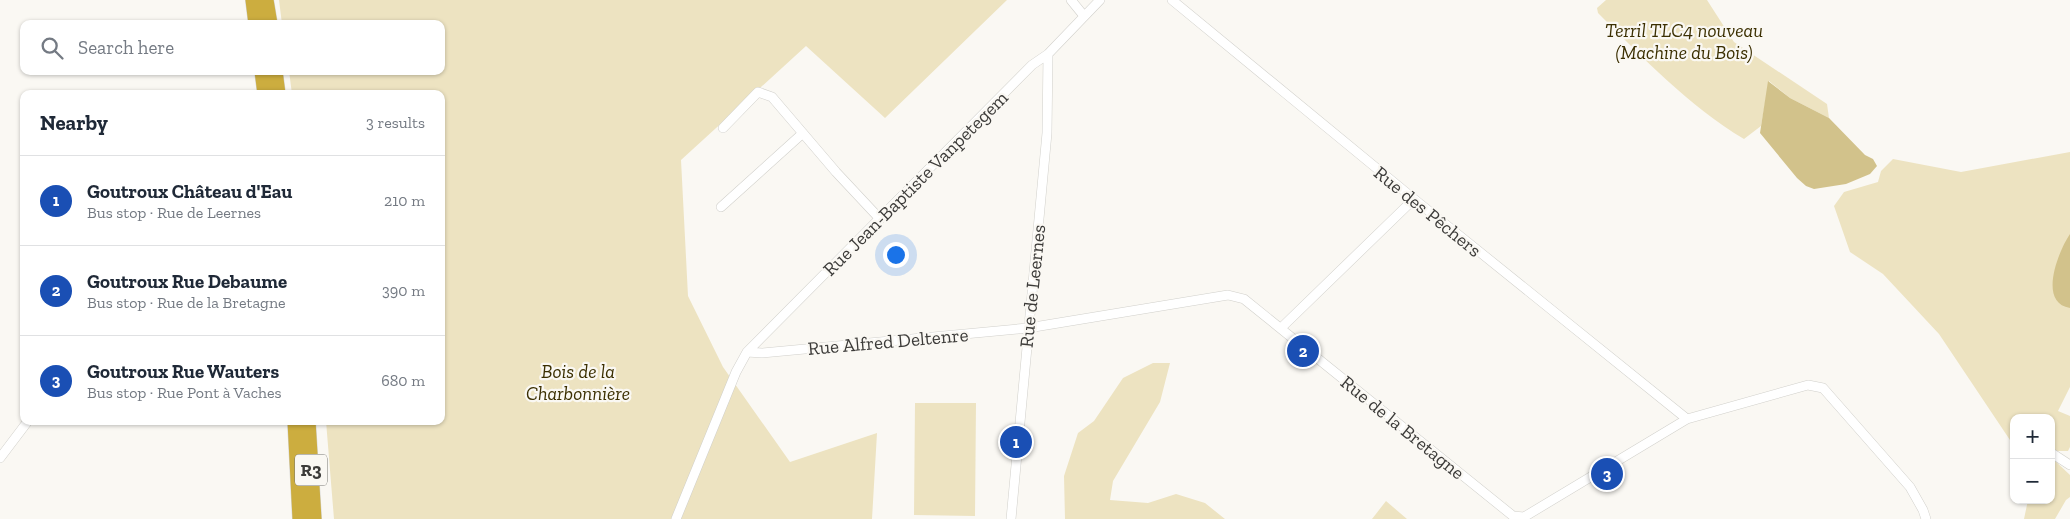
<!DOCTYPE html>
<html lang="en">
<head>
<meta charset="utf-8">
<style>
	body { margin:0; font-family:"Zilla Slab",serif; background:#f2f2f3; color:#1f2937 }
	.controls { position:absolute; right:15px; bottom:15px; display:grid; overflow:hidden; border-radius:10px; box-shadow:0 1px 4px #0004 }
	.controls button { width:45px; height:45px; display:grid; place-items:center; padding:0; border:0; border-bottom:1px solid #e0e1e3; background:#fff; color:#1f2937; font:25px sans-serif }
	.you { position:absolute; left:895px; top:254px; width:18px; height:18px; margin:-12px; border:4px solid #fff; border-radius:50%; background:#1a73e8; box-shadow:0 0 0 8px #1a73e833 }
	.badge { display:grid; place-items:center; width:32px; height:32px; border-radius:50%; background:#2563eb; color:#fff; font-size:16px; font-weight:700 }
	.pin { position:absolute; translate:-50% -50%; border:2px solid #fff; box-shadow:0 1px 5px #0006 }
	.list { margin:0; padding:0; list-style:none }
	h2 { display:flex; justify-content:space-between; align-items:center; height:65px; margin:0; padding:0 20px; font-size:21px }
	h2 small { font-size:16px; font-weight:400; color:#747a83 }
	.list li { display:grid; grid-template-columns:32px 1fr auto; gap:15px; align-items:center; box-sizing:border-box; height:90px; padding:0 20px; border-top:1px solid #e0e1e3 }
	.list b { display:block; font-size:19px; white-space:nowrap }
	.list p { margin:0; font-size:16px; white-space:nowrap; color:#747a83 }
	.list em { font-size:16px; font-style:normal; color:#747a83 }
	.icon { flex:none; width:28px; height:28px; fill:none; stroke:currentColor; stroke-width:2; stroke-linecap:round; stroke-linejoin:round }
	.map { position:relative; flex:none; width:2070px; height:519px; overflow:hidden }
	.search { position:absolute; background:#fff; box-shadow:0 1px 4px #0004; left:20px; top:20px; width:425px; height:55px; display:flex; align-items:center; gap:12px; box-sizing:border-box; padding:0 18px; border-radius:10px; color:#747a83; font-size:19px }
	.panel { position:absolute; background:#fff; box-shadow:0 1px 4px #0004; left:20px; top:90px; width:425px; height:335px; border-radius:10px }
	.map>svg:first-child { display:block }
	.green { fill:#ede3c1 }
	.water { fill:#d2c28b }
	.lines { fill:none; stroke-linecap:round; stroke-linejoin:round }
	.street-casing { stroke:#d1d0cb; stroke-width:10 }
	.highway-casing { stroke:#d4d4d3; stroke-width:16 }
	.street { stroke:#fff; stroke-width:9 }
	.highway { stroke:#ccad3f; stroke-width:15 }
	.labels { text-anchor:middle; stroke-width:4.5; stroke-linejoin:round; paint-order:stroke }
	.shield { fill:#faf8f3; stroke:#757471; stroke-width:1 }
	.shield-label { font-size:18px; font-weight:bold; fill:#3c3b39 }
	.park-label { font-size:19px; font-style:italic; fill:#3b2f01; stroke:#faf8f3 }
	.street-label { font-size:19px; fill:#3c3b39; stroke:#faf8f3 }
</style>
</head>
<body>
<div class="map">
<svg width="2070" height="519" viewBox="0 0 2070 519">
	<rect width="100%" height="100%" fill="#faf8f3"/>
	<!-- green -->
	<path class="green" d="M 279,0 L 1007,0 L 885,118 L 806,46 L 681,160 L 688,296 L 723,367 L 790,462 L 877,433 L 872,519 L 334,519 L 326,421 L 441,421 L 441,94 L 292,94 L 289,71 L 441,71 L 441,24 L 282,24 Z
		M 1606,0 L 1707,0 L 1734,42 L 1827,104 L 1829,118 L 1790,98 L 1769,81 L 1761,126 L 1744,139 C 1689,106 1643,58 1598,13 L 1597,8 Z
		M 2070,152 L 2070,387 L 2058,411 L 2070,416 L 2070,447 L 2068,451 L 2051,451 L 2051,418 L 2014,418 L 2014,446 L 1939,334 L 1883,274 L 1850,252 L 1834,206 L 1844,192 L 1878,182 L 1881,171 L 1893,159 L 1961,172 Z
		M 1153,363 L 1170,363 L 1160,402 L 1113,481 L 1110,500 L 1148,503 L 1176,494 L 1205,503 L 1225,519 L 1065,519 L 1064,476 L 1078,433 L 1094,421 L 1123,378 Z
		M 915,403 L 976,403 L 975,516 L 914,515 Z
		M 2051,457 L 2070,475 L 2070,497 L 2066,500 L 2055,519 L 2024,519 L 2028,500 L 2051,500 Z
		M 1386,501 L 1407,519 L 1372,519 Z"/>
	<!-- water -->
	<path class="water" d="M 1768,81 L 1790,98 L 1829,118 L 1865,155 L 1873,159 L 1877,166 L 1870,174 L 1846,184 L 1814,189 L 1806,186 L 1797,178 L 1760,133 Z
		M 2070,234 L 2070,308 C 2037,303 2059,250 2070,234 Z"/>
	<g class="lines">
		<!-- street casing -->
		<g class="street-casing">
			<path id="street" d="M 1071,0 L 1084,16
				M 1172,0 L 1414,199 L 1687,419
				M 723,128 L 758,92 L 772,97 L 836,172 L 880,219
				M 721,207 L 803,133
				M 1281,328 L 1414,199
				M 747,352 L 762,353 L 1028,328 L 1228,295 L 1244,299 L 1513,516 L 1524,517 L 1687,419 L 1808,385 L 1823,388 L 1910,487 L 1923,510 L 1926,519
				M 2053,454 L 2070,465
				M 0,458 L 28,421
				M 676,519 L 736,372 L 747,352 L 1032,65 L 1048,54 L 1100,0
				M 1011,519 L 1047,133 L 1048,54"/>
		</g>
		<!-- highway casing -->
		<g class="highway-casing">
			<path id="highway" d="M 253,0 L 256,24
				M 266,0 L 270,24
				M 262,71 L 265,94
				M 275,71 L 278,94
				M 295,421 L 300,519
				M 308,421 L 314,519"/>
		</g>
		<!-- street -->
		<use href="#street" class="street"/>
		<!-- highway -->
		<use href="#highway" class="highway"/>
	</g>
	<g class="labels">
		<!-- shield labels -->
		<rect class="shield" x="295" y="454.5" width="32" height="31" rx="4"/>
		<g class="shield-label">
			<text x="311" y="476">R3</text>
		</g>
		<!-- park labels -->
		<g class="park-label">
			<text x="1684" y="37">Terril TLC4 nouveau<tspan x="1684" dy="22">(Machine du Bois)</tspan></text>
			<text x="578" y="378">Bois de la<tspan x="578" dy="22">Charbonnière</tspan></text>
		</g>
		<!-- street labels -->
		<g class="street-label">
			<text transform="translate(915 183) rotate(-45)" y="7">Rue Jean-Baptiste Vanpetegem</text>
			<text transform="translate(1428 211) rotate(39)" y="7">Rue des Pêchers</text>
			<text transform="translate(1032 286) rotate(-84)" y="7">Rue de Leernes</text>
			<text transform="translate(888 341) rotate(-5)" y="7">Rue Alfred Deltenre</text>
			<text transform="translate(1403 427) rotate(39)" y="7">Rue de la Bretagne</text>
		</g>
	</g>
</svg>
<div class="controls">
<button>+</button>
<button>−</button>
</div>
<div class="you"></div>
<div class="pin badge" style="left:1016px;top:442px;background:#1a4fb4">1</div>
<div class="pin badge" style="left:1303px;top:351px;background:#1a4fb4">2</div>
<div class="pin badge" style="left:1607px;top:474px;background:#1a4fb4">3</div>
<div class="search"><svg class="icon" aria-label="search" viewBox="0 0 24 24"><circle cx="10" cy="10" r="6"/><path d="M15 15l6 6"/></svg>Search here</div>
<section class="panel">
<h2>Nearby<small>3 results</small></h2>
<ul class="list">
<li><span class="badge" style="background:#1a4fb4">1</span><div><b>Goutroux Château d'Eau</b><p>Bus stop · Rue de Leernes</p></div><em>210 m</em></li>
<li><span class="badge" style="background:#1a4fb4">2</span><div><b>Goutroux Rue Debaume</b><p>Bus stop · Rue de la Bretagne</p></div><em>390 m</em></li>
<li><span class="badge" style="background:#1a4fb4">3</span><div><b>Goutroux Rue Wauters</b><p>Bus stop · Rue Pont à Vaches</p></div><em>680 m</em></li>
</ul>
</section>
</div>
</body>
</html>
